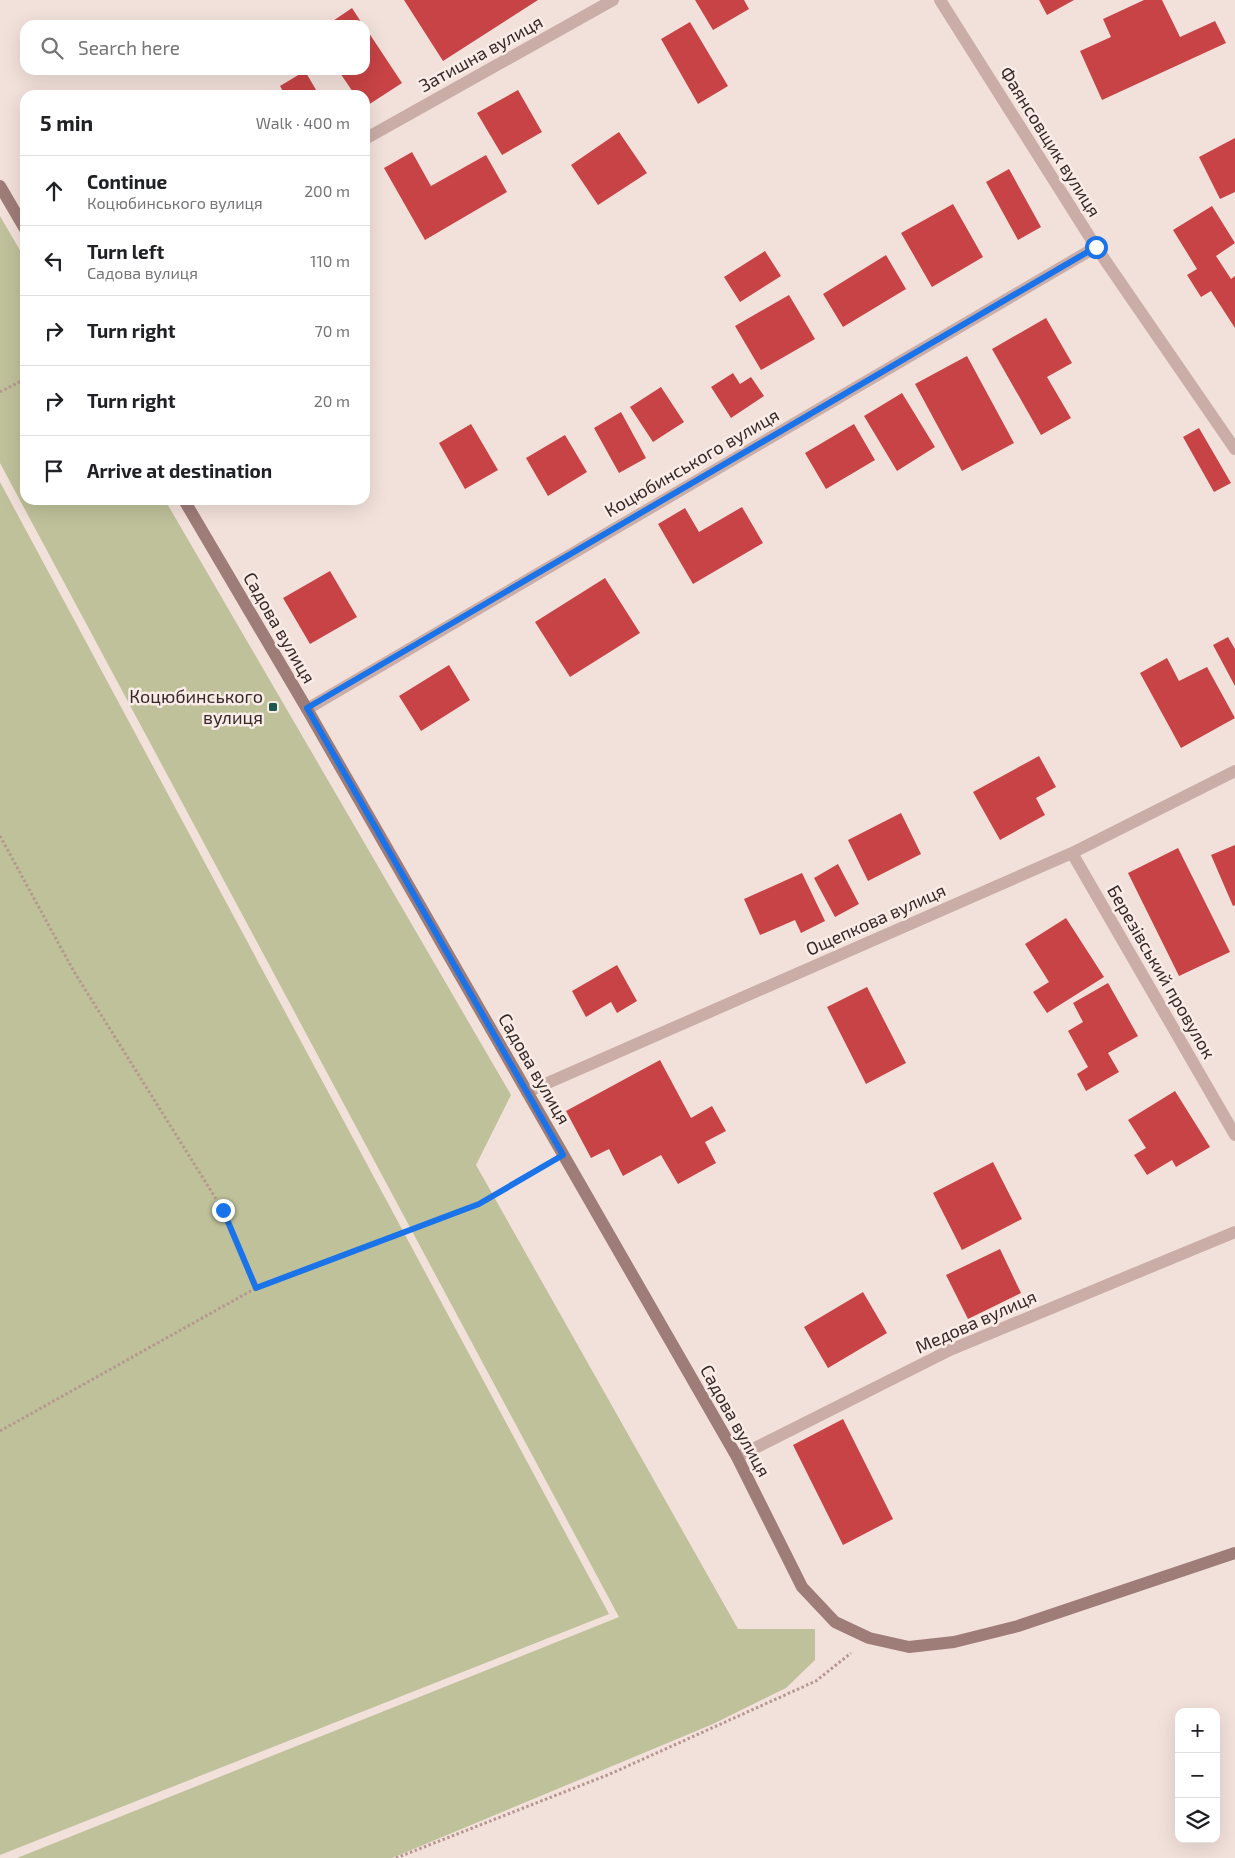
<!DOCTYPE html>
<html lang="en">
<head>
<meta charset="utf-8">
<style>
	body { margin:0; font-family:"Exo 2",sans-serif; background:#f2f2f2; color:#202124 }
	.controls { position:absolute; right:15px; bottom:15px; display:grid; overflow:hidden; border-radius:10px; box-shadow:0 5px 20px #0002 }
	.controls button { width:45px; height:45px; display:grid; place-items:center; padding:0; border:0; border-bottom:1px solid #e0e0e0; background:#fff; color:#202124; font:25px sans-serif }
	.stop { position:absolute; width:15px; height:15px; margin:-11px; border:4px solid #1a73e8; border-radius:50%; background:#fff }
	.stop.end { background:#1a73e8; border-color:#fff; box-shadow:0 1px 5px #0008 }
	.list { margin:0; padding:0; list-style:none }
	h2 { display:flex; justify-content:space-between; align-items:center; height:65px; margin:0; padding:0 20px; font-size:21px }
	h2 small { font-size:16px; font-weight:400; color:#757577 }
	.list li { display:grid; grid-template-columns:32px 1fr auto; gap:15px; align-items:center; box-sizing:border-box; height:70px; padding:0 20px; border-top:1px solid #e0e0e0 }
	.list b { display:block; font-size:19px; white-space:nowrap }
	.list p { margin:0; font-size:16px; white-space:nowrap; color:#757577 }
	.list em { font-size:16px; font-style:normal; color:#757577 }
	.icon { flex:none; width:28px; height:28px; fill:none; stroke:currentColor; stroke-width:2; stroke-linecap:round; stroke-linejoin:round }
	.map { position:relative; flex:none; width:1235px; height:1858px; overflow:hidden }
	.search { position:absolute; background:#fff; box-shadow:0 5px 20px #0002; left:20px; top:20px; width:350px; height:55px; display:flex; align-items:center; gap:12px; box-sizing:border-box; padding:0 18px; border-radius:15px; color:#757577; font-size:19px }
	.panel { position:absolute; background:#fff; box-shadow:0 5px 20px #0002; left:20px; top:90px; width:350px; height:415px; border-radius:15px }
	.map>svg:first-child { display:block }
	.green { fill:#bec19a }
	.building { fill:#c74345 }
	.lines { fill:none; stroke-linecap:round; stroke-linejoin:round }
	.path { stroke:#b69790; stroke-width:3; stroke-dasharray:2.5 2.5; stroke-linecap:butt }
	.street { stroke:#caada6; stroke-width:12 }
	.secondary { stroke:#9e7c78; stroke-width:12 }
	.route { stroke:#1a73e8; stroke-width:6 }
	.poi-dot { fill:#1c584d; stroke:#f9ece7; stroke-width:2 }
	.labels { text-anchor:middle; stroke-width:5; stroke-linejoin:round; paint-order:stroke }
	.street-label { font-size:18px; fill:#362827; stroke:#f9ece7 }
	.poi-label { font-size:18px; fill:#362827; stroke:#f9ece7; text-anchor:end }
</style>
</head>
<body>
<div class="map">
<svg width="1235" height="1858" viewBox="0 0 1235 1858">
	<rect width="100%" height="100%" fill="#f2e1da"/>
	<!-- green -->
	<path class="green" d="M 0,216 L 25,259 L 25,500 L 165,500 L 511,1095 L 476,1165 L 738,1629 L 815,1629 L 815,1660 L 786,1688 L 713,1724 L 392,1858 L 17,1858 L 619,1617 L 0,463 Z
		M 0,482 L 609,1614 L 0,1855 Z"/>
	<!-- building -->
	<path class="building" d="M 404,0 L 538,0 L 443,61 Z
		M 695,0 L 744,0 L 749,9 L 713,30 Z
		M 1039,0 L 1074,0 L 1047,15 Z
		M 1144,0 L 1162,0 L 1180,37 L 1215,21 L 1226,43 L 1102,100 L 1080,51 L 1111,37 L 1103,19 Z
		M 352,8 L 363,25 L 327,25 Z
		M 690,22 L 728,86 L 698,104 L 661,39 Z
		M 365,27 L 402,83 L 365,107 L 365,95 L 355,95 L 338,70 L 365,70 Z
		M 305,71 L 319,95 L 285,95 L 280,86 Z
		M 518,90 L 542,132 L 502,155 L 477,113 Z
		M 619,132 L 647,173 L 598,205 L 571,165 Z
		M 1235,138 L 1235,192 L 1220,199 L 1199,157 Z
		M 412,152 L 431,186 L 486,155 L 507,192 L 425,240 L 384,168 Z
		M 1009,169 L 1041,227 L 1018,240 L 986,182 Z
		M 953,204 L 983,257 L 932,287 L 901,233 Z
		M 1212,206 L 1235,243 L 1216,256 L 1231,279 L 1235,276 L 1235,328 L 1211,291 L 1201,297 L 1187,275 L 1197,269 L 1173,230 Z
		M 765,251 L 781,276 L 740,302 L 724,277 Z
		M 886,255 L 906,289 L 843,327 L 823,294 Z
		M 789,295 L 815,339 L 761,370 L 735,326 Z
		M 1046,318 L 1072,363 L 1047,377 L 1071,418 L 1041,435 L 992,349 Z
		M 967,356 L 1014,443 L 962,471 L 915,384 Z
		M 733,373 L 740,384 L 751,377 L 764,396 L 731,418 L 711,387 Z
		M 661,387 L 684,422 L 653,442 L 630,407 Z
		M 902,393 L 935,447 L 897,471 L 864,416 Z
		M 621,412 L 646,458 L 619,473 L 594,428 Z
		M 471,424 L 498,470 L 465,489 L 439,443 Z
		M 854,424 L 875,460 L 826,489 L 805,453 Z
		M 1199,428 L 1231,483 L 1214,492 L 1183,437 Z
		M 565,435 L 587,472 L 548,496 L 526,458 Z
		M 742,507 L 763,543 L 693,584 L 658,524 L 685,508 L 699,532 Z
		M 330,571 L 357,617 L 310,644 L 283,598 Z
		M 605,578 L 640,633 L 570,677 L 535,622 Z
		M 1228,637 L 1235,649 L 1235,686 L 1213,645 Z
		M 1167,658 L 1179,681 L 1207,667 L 1235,718 L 1181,748 L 1140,673 Z
		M 449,665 L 470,700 L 421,731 L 399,696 Z
		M 1039,756 L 1056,787 L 1036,798 L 1045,815 L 1000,840 L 973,792 Z
		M 901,813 L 921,854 L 868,881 L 848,840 Z
		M 1235,845 L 1235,905 L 1233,906 L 1211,855 Z
		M 1178,848 L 1230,952 L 1179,976 L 1128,873 Z
		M 838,864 L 859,904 L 835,917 L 814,878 Z
		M 802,873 L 825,921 L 801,933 L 795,920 L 760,935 L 744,899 Z
		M 1066,918 L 1104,977 L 1047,1013 L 1033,992 L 1049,982 L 1025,944 Z
		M 617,965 L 637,1001 L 617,1013 L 611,1002 L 586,1017 L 572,991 Z
		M 1108,983 L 1138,1036 L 1108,1053 L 1119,1072 L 1086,1091 L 1077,1074 L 1088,1067 L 1068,1031 L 1083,1022 L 1073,1003 Z
		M 867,987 L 906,1063 L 866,1084 L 827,1007 Z
		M 660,1060 L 691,1118 L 712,1106 L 726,1131 L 705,1142 L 716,1163 L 678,1184 L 661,1155 L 623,1176 L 609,1149 L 591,1158 L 566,1111 Z
		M 1175,1091 L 1210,1147 L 1176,1167 L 1172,1160 L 1147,1175 L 1134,1155 L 1146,1148 L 1128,1120 Z
		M 993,1162 L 1022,1219 L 962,1250 L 933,1193 Z
		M 1000,1249 L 1021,1293 L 968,1319 L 946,1275 Z
		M 863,1292 L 887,1333 L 828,1368 L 804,1327 Z
		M 843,1419 L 893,1519 L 843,1545 L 793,1445 Z"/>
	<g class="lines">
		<!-- path -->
		<path class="path" d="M 0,392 L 25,379
			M 0,836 L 73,970 L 223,1210 L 256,1288
			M 0,1431 L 256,1288 L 479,1204 L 544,1166
			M 396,1858 L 610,1774 L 816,1681 L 851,1653"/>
		<!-- street -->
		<path class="street" d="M 940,0 L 1096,247 L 1235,449
			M 365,139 L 613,0
			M 307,709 L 1096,247
			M 1072,853 L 1235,1135
			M 527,1092 L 1072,853 L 1235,771
			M 737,1457 L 950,1350 L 1235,1232"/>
		<!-- secondary -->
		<path class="secondary" d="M 0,186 L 25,229
			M 184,500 L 307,709 L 737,1457 L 802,1587 L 835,1622 L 869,1638 L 909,1647 L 954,1642 L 1018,1626 L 1235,1553"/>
	</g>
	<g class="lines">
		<!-- route -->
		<path class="route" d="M 223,1210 L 256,1288 L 479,1204 L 563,1155 L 307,708 L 1096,247"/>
	</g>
	<!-- markers -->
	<rect class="poi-dot" x="268" y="702" width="10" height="10" rx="2.5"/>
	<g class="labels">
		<!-- street labels -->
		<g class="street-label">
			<text transform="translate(481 54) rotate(-29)" y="6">Затишна вулиця</text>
			<text transform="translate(1050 142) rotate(58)" y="6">Фаянсовщик вулиця</text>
			<text transform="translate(692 463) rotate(-30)" y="6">Коцюбинського вулиця</text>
			<text transform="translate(279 628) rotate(60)" y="6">Садова вулиця</text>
			<text transform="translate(876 920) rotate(-24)" y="6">Ощепкова вулиця</text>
			<text transform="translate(1161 972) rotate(60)" y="6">Березівський провулок</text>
			<text transform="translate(534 1069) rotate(60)" y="6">Садова вулиця</text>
			<text transform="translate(976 1322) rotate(-24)" y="6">Медова вулиця</text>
			<text transform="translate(735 1421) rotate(61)" y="6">Садова вулиця</text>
		</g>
		<!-- poi labels -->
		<g class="poi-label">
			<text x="263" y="703">Коцюбинського<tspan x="263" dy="21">вулиця</tspan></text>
		</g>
	</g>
</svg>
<div class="controls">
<button>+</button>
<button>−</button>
<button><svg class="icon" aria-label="layers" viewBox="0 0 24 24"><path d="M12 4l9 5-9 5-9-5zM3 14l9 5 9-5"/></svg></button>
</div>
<div class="stop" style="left:1096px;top:247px"></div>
<div class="stop end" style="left:223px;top:1210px"></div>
<div class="search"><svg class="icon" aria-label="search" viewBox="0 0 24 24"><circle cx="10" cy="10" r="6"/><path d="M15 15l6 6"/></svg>Search here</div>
<section class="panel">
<h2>5 min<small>Walk · 400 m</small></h2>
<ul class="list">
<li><svg class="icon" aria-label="ahead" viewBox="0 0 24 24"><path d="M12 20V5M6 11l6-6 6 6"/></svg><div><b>Continue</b><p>Коцюбинського вулиця</p></div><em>200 m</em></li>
<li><svg class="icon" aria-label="left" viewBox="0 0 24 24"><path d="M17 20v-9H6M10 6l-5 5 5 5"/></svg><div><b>Turn left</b><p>Садова вулиця</p></div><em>110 m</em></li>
<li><svg class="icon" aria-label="right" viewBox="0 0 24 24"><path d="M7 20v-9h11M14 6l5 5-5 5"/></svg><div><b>Turn right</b></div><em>70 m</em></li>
<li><svg class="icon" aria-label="right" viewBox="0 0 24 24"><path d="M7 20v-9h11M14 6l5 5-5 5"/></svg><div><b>Turn right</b></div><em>20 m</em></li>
<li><svg class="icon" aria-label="arrive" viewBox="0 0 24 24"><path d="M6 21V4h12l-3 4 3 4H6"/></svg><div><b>Arrive at destination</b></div></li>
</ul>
</section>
</div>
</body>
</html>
